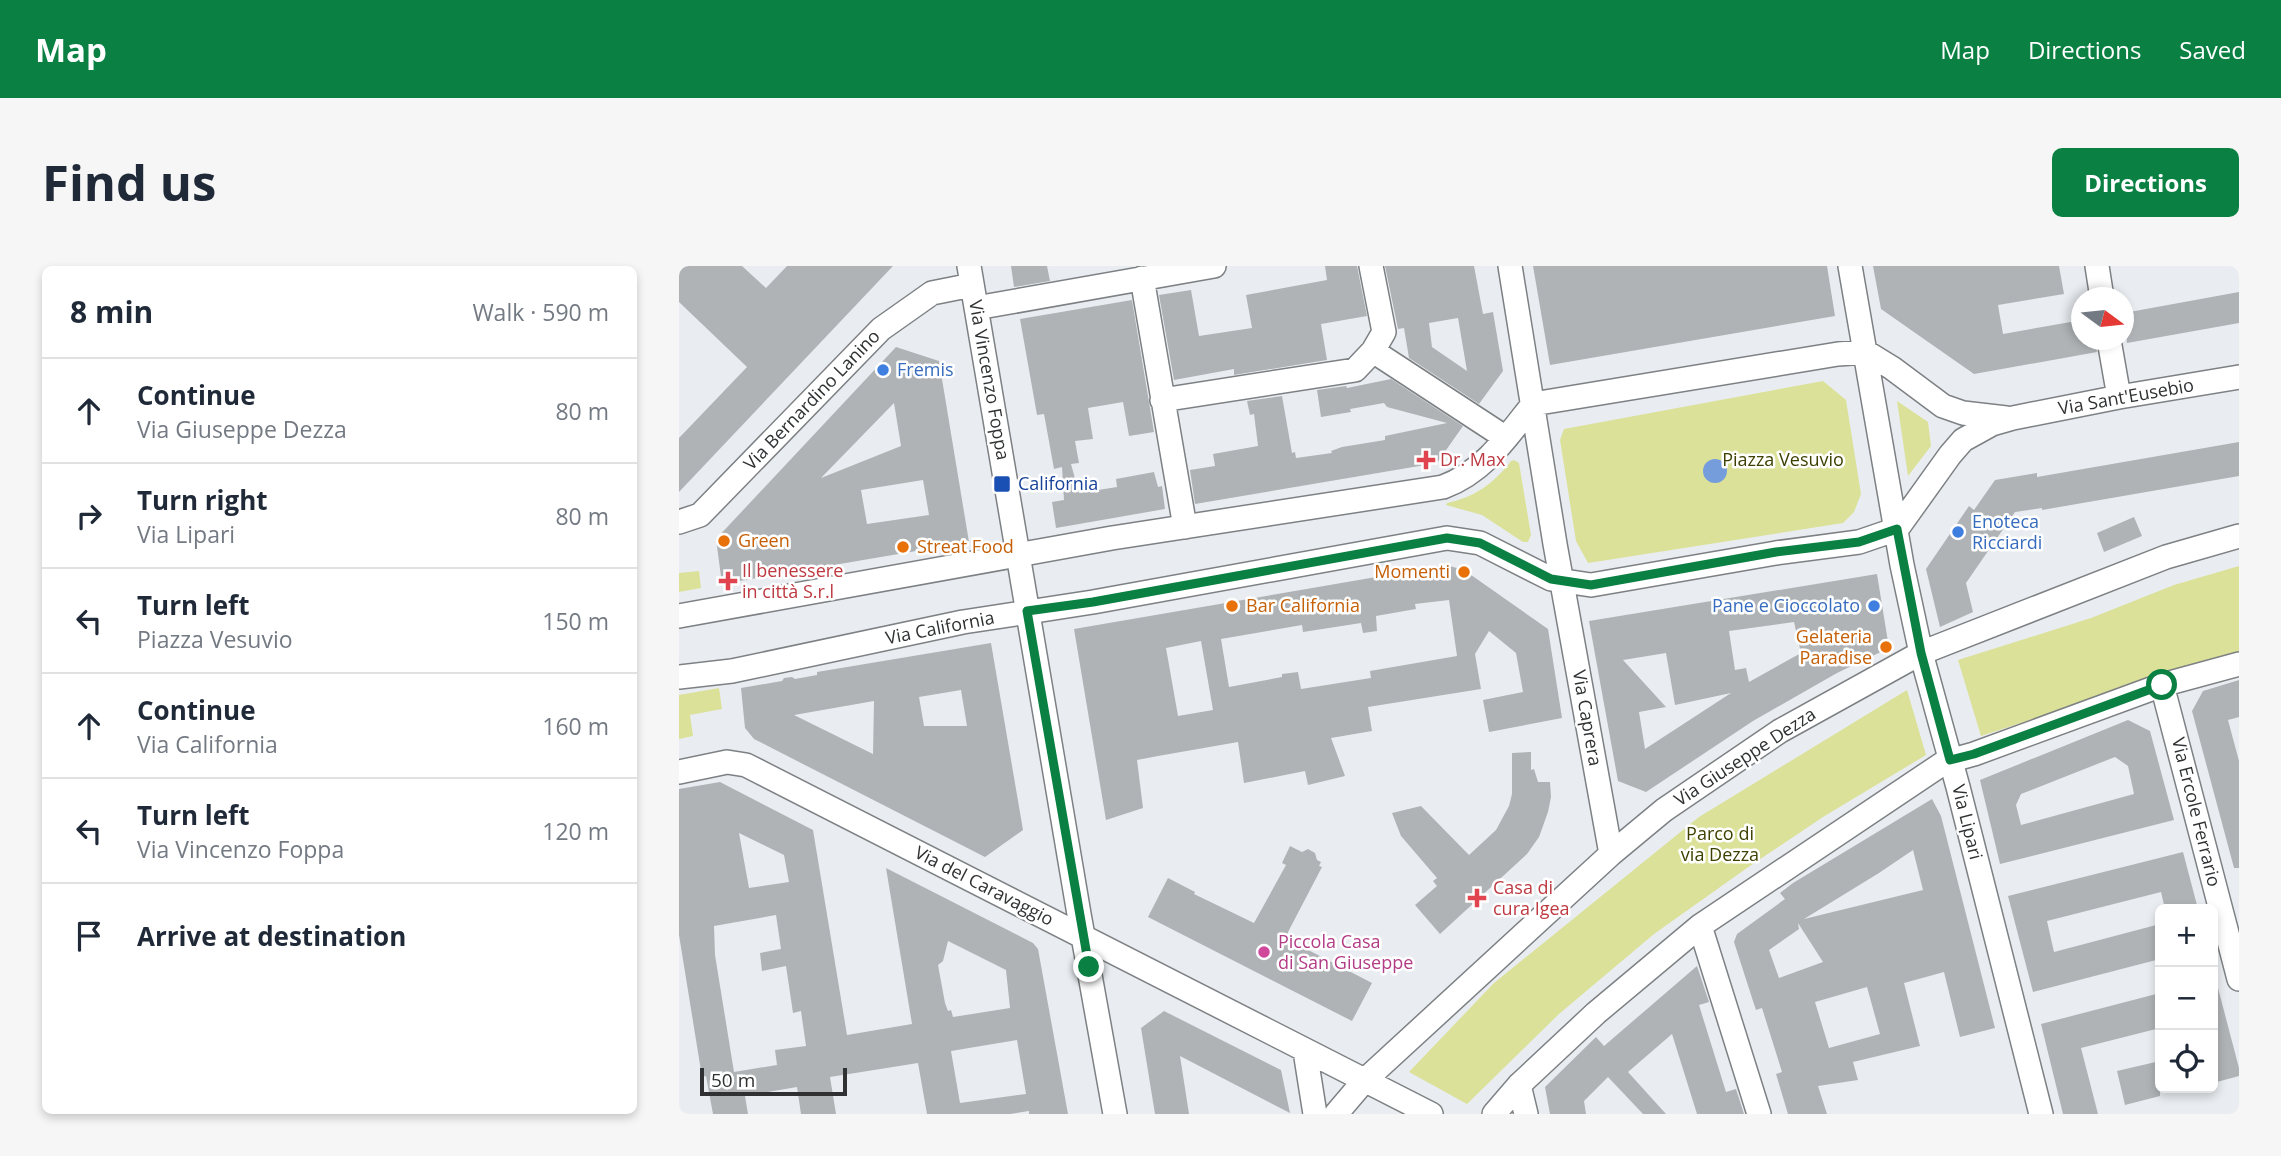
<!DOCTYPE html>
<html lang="en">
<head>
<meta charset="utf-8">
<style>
	body { margin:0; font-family:"Open Sans",sans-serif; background:#f6f6f7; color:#1f2937 }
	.controls { position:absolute; right:21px; bottom:21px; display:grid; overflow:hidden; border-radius:10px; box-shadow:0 4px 10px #0003 }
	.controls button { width:63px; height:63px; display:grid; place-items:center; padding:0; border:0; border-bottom:2px solid #e0e1e3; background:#fff; color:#1f2937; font:35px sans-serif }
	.compass { position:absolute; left:1392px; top:21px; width:63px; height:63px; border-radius:50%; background:#fff; box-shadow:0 4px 10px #0003; rotate:105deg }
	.scale { position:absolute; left:21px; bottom:18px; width:147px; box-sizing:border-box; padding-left:7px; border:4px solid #2f3132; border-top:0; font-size:19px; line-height:24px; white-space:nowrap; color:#2f3132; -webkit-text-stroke:5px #fff; paint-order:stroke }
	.stop { position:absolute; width:21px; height:21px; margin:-16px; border:5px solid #0b8043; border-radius:50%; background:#fff }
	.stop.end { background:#0b8043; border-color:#fff; box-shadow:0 2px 7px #0008 }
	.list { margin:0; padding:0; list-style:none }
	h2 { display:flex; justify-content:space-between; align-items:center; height:91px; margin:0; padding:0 28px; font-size:30px }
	h2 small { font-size:23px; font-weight:400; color:#747a83 }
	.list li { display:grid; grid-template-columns:46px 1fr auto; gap:21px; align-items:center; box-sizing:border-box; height:105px; padding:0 28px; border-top:2px solid #e0e1e3 }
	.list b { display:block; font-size:26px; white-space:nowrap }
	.list p { margin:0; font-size:23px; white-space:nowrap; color:#747a83 }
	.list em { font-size:23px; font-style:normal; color:#747a83 }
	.icon { flex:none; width:38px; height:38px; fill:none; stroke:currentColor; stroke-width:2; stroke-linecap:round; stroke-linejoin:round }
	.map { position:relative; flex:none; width:1560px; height:848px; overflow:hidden; border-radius:10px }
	header { display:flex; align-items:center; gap:42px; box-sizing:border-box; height:98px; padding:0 35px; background:#0b8043; color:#fff }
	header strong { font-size:33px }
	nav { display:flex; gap:38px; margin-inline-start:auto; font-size:24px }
	.intro { display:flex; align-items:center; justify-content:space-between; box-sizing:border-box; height:168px; padding:0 42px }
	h1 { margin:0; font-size:49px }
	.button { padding:18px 32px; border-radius:10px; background:#0b8043; color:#fff; font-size:24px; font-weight:700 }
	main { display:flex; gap:42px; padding:0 42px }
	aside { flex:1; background:#fff; border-radius:10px; box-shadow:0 4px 10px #0003 }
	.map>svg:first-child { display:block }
	.green { fill:#dbe198 }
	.water { fill:#759ddb }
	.building { fill:#afb3b6; fill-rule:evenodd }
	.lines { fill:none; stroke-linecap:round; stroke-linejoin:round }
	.street-casing { stroke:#7d8184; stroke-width:26 }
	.street { stroke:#fff; stroke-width:23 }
	.route { stroke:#0b8043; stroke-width:9 }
	.shop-dot { fill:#3f7fe0; stroke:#fff; stroke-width:2.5 }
	.health-dot { fill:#e0444e; stroke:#fff; stroke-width:2.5 }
	.transit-dot { fill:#1a4fb4; stroke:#fff; stroke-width:2.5 }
	.food-dot { fill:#e8710a; stroke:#fff; stroke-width:2.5 }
	.hotel-dot { fill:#d1479c; stroke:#fff; stroke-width:2.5 }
	.labels { text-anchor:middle; stroke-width:5; stroke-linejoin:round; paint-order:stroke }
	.shop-label { font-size:18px; fill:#366cbe; stroke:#fff; text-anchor:start }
	.street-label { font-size:18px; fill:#2f3132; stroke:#fff }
	.health-label { font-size:18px; fill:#be3a42; stroke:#fff; text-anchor:start }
	.park-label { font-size:18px; fill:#3e4000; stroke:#fff }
	.transit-label { font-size:18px; fill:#164399; stroke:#fff; text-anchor:start }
	.food-label { font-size:18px; fill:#c56008; stroke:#fff; text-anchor:start }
	.hotel-label { font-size:18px; fill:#b23c85; stroke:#fff; text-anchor:start }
</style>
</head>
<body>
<header>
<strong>Map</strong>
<nav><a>Map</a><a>Directions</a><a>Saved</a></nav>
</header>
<div class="intro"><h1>Find us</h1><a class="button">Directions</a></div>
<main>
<aside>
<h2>8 min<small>Walk · 590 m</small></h2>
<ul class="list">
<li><svg class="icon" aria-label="ahead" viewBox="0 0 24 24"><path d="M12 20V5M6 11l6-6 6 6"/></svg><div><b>Continue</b><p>Via Giuseppe Dezza</p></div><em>80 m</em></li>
<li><svg class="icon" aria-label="right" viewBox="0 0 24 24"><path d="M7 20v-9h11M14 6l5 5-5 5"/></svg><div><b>Turn right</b><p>Via Lipari</p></div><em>80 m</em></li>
<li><svg class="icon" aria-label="left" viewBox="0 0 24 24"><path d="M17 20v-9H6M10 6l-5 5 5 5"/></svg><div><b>Turn left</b><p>Piazza Vesuvio</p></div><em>150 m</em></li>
<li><svg class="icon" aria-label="ahead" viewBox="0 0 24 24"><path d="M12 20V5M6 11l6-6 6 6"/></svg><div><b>Continue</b><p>Via California</p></div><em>160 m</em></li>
<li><svg class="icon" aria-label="left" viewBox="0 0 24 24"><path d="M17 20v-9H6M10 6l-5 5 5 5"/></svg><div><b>Turn left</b><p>Via Vincenzo Foppa</p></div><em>120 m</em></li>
<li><svg class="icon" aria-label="arrive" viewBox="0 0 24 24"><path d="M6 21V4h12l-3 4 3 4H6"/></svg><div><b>Arrive at destination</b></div></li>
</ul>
</aside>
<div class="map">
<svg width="1560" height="848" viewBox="0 0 1560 848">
	<rect width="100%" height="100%" fill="#e9edf1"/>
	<!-- green -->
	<path class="green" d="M 1144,115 L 1167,134 L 1182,228 L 1175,246 L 1164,257 L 909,297 L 897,275 L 881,174 L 885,163 Z
		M 1218,135 L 1249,156 L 1252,180 L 1229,210 Z
		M 835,194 L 840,197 L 852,269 L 849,276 L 844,276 L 803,249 L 767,239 L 768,237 C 796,231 814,218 832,195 Z
		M 1560,300 L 1560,386 L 1302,470 L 1279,394 L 1412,352 L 1495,319 Z
		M 20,305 L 22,322 L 0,326 L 0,307 Z
		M 40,422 L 43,443 L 11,449 L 14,470 L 0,473 L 0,429 Z
		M 1228,424 L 1247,489 L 1144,551 L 1068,602 L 975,668 L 880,748 L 788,838 L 730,806 L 815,717 L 1020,551 Z"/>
	<!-- water -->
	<path class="water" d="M1024 205a12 12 0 1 1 24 0a12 12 0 1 1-24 0Z"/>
	<!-- building -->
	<path class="building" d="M 0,0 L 63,0 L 87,22 L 108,0 L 214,0 L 0,226 L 0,172 L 68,101 L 0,36 Z
		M 332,0 L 368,0 L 371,15 L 335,21 Z
		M 646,0 L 678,0 L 688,50 L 642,58 L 648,94 L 555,109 L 555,103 L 495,114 L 480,29 L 512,24 L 520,70 L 573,62 L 567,29 L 648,14 Z
		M 706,0 L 795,0 L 804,48 L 814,46 L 824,105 L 800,138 L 730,92 L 725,62 L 719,63 ZM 779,52 L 788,105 L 753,81 L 750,57 Z
		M 854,0 L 1148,0 L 1156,50 L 871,99 Z
		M 1194,0 L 1380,0 L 1385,28 L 1319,39 L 1324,68 L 1403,54 L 1403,74 L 1416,74 L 1418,86 L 1295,108 L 1202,43 Z
		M 1560,26 L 1560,57 L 1448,77 L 1445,47 Z
		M 453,34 L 475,166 L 450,170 L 444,136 L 409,142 L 414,173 L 396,175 L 400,197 L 392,198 L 400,227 L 438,221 L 437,213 L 475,206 L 479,221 L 483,220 L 486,243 L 377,262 L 373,236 L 385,234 L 383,201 L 375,203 L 365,148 L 358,149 L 341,53 Z
		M 217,81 L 260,95 L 290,276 L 43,318 L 37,273 ZM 215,137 L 222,180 L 142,212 ZM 244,214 L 250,249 L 188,258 L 182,224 Z
		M 712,113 L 784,160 L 758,197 L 516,238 L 511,204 L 536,200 L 534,188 L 579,180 L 575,148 L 571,149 L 568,135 L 603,130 L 613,187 L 616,186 L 617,192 L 653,187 L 652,185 L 663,181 L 706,174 L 706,170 L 768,157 L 708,141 L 705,137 L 671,143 L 672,146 L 642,151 L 638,124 L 667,120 L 668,122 Z
		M 1560,176 L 1560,210 L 1363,244 L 1363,242 L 1336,246 L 1287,317 L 1294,346 L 1261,361 L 1247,303 L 1290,240 L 1295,244 L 1316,214 L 1358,207 L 1358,211 Z
		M 1455,251 L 1463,270 L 1425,286 L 1418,267 Z
		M 767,299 L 785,304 L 869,363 L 883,452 L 810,466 L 804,434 L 844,426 L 837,387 L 810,365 L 796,388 L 802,423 L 689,441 L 693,465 L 652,472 L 666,510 L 629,519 L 626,505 L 565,517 L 559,476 L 479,490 L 458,494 L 464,542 L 427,554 L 395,363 ZM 770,334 L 778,390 L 691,405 L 692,412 L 622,423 L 619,406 L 603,408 L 603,411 L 550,421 L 542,373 L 623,359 L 624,366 L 682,357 L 684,367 L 698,365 L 697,350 L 737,343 L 736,338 ZM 522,375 L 534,444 L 499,450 L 487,382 Z
		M 1198,308 L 1210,382 L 1158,407 L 1074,455 L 967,526 L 939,515 L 910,355 ZM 1115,356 L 1122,387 L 1070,416 L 1067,402 L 1056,404 L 1050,365 ZM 987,387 L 996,439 L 1052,427 L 966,483 L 960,446 L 987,441 L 944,394 Z
		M 312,377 L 344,564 L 306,591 L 75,473 L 66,462 L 62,422 L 103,415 L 105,412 L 113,411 L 116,413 L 138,409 L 138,406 ZM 282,424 L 288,460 L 245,460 L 240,431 ZM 195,435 L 194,488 L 115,449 Z
		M 1560,414 L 1560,451 L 1549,454 L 1560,495 L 1560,602 L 1555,602 L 1513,445 L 1524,425 Z
		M 1449,454 L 1471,465 L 1495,554 L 1321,598 L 1301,514 ZM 1436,491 L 1449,500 L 1455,528 L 1342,559 L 1337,539 L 1342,528 Z
		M 852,486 L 852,504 L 855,503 L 859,516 L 871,516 L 872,531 L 869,546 L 860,571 L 848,588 L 761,668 L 736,639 L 758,620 L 754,615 L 758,612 L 722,570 L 713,547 L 742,540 L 790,589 L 817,564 L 830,540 L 833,528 L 833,487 Z
		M 41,516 L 134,564 L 168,769 L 233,758 L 207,602 L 354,677 L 359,683 L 389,848 L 350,848 L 350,845 L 331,848 L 248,848 L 239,797 L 151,811 L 157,848 L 122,848 L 118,821 L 66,830 L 69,848 L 34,848 L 27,810 L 23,811 L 0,669 L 0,523 ZM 60,567 L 105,589 L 110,616 L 70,622 ZM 97,649 L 102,683 L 81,687 L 83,705 L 107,700 L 114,747 L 122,745 L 127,780 L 96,784 L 98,799 L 55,806 L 36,689 L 35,660 ZM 269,675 L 327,704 L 331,742 L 274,751 L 272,744 L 269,745 L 266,737 L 259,699 L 264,695 ZM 338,774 L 347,828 L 281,837 L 272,785 Z
		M 1253,533 L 1262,550 L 1316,762 L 1281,771 L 1265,706 L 1225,717 L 1241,780 L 1174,796 L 1179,814 L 1139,820 L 1148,848 L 1109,848 L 1097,808 L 1103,806 L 1083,742 L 1077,744 L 1074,735 L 1055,676 L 1058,668 L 1106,633 L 1101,627 L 1114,617 ZM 1234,584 L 1244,624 L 1125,653 L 1200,607 ZM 1119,657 L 1144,696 L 1100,712 L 1090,684 L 1120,663 ZM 1188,721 L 1201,768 L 1150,782 L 1136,736 Z
		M 611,580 L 623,586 L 629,583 L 636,587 L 638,594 L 642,596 L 640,600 L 643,601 L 609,666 L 608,673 L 693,717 L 673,755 L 469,651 L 489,612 L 516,626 L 515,628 L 575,657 L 607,599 L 603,597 Z
		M 1504,586 L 1519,643 L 1486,643 L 1482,626 L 1368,655 L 1375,686 L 1481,658 L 1481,693 L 1354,726 L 1329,630 Z
		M 1018,700 L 1030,736 L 1020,739 L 1047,826 L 1057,823 L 1065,848 L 1018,848 L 993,768 L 949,806 L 987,848 L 964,848 L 929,811 L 905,835 L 907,848 L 871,848 L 866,821 L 917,771 L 925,780 Z
		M 1534,722 L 1539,722 L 1560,802 L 1560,810 L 1534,817 Z
		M 1481,727 L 1481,762 L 1402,782 L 1419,848 L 1384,848 L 1362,758 Z
		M 485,745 L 602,804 L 611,847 L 501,790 L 510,848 L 476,848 L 462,762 Z
		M 1481,795 L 1481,830 L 1446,839 L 1438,805 Z"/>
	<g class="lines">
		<!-- street casing -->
		<g class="street-casing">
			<path id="street" d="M 290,0 L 400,648 L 436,848
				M 831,0 L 876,278 L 932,588
				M 1171,0 L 1223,299 L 1242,387 L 1279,521 L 1362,848
				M 1418,0 L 1423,32
				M 463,12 L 506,261
				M 297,42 L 535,0
				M 1430,74 L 1440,131
				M 694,85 L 827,172
				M 483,134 L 676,104 L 694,85 L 705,66 L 692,0
				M 0,256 L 21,249 L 202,63 L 253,27 L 293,19
				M 0,350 L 433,272 L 764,221 C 805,206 828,171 854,138 L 1159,88 L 1187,86 L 1213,102 L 1264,140 L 1284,147 L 1327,152
				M 0,411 L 53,405 L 284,356 L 414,336 L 768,272 L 801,277 L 872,313 L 912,319 L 1097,287 L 1180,276 L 1218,263 L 1271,189 L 1284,174 L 1313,158 L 1334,152 L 1440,131 L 1560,111
				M 1483,419 L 1560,713
				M 0,506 L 48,496 L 67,499 L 752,848
				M 1021,660 L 1080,848
				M 626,785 L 636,848
				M 840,819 L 847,848
				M 657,848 L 685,815 L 932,588 L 985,544 L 1101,465 L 1242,387 L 1487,291 L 1560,270
				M 815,848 L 840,819 L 917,747 L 1021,660 L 1266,496 L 1295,488 L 1483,419 L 1560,398"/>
		</g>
		<!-- street -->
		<use href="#street" class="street"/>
	</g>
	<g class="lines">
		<!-- route -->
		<path class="route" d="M 410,701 L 348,345 L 414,336 L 768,272 L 801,277 L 872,313 L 912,319 L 1097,286 L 1180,276 L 1218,263 L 1242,387 L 1271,494 L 1295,488 L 1483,419"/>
	</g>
	<!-- markers -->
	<g class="shop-dot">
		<circle cx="204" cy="104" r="7"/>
		<circle cx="1279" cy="266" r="7"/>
		<circle cx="1195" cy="340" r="7"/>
	</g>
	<g class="health-dot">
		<path d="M743.5 183.5h7v7h7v7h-7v7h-7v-7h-7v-7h7z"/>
		<path d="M45.5 304.5h7v7h7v7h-7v7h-7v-7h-7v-7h7z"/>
		<path d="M794.5 621.5h7v7h7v7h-7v7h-7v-7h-7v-7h7z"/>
	</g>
	<rect class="transit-dot" x="314" y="209" width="18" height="18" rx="3.5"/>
	<g class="food-dot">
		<circle cx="45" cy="275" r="7"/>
		<circle cx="224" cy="281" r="7"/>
		<circle cx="785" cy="306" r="7"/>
		<circle cx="553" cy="340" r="7"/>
		<circle cx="1207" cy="381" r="7"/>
	</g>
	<circle class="hotel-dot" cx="585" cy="686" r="7"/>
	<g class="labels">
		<!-- shop labels -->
		<g class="shop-label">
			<text x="218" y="110">Fremis</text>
			<text x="1293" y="262">Enoteca<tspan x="1293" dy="21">Ricciardi</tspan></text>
			<text x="1181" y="346" text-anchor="end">Pane e Cioccolato</text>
		</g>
		<!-- street labels -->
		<g class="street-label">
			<text transform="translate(310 114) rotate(80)" y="6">Via Vincenzo Foppa</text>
			<text transform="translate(1447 131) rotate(-10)" y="6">Via Sant'Eusebio</text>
			<text transform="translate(133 134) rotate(-46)" y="6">Via Bernardino Lanino</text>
			<text transform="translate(261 362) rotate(-11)" y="6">Via California</text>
			<text transform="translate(908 452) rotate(80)" y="6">Via Caprera</text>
			<text transform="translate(1066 491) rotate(-33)" y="6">Via Giuseppe Dezza</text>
			<text transform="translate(1517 546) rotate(76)" y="6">Via Ercole Ferrario</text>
			<text transform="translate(1288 556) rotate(76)" y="6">Via Lipari</text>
			<text transform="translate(305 620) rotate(27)" y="6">Via del Caravaggio</text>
		</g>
		<!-- health labels -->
		<g class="health-label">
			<text x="761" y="200">Dr. Max</text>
			<text x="63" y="311">Il benessere<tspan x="63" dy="21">in città S.r.l</tspan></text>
			<text x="814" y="628">Casa di<tspan x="814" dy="21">cura Igea</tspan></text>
		</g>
		<!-- park labels -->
		<g class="park-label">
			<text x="1104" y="200">Piazza Vesuvio</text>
			<text x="1041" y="574">Parco di<tspan x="1041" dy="21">via Dezza</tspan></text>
		</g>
		<!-- transit labels -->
		<g class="transit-label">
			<text x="339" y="224">California</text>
		</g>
		<!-- food labels -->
		<g class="food-label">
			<text x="59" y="281">Green</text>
			<text x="238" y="287">Streat Food</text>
			<text x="771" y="312" text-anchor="end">Momenti</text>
			<text x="567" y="346">Bar California</text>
			<text x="1193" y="377" text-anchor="end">Gelateria<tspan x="1193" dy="21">Paradise</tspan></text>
		</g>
		<!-- hotel labels -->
		<g class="hotel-label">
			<text x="599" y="682">Piccola Casa<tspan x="599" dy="21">di San Giuseppe</tspan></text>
		</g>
	</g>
</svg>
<div class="controls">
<button>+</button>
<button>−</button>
<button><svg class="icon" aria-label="locate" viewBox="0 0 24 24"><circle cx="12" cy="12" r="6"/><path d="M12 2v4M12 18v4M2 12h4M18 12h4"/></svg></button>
</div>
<svg class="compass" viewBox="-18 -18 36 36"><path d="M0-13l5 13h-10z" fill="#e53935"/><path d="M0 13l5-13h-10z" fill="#747a83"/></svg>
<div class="scale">50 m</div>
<div class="stop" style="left:1483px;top:419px"></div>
<div class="stop end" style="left:410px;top:701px"></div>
</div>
</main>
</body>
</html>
